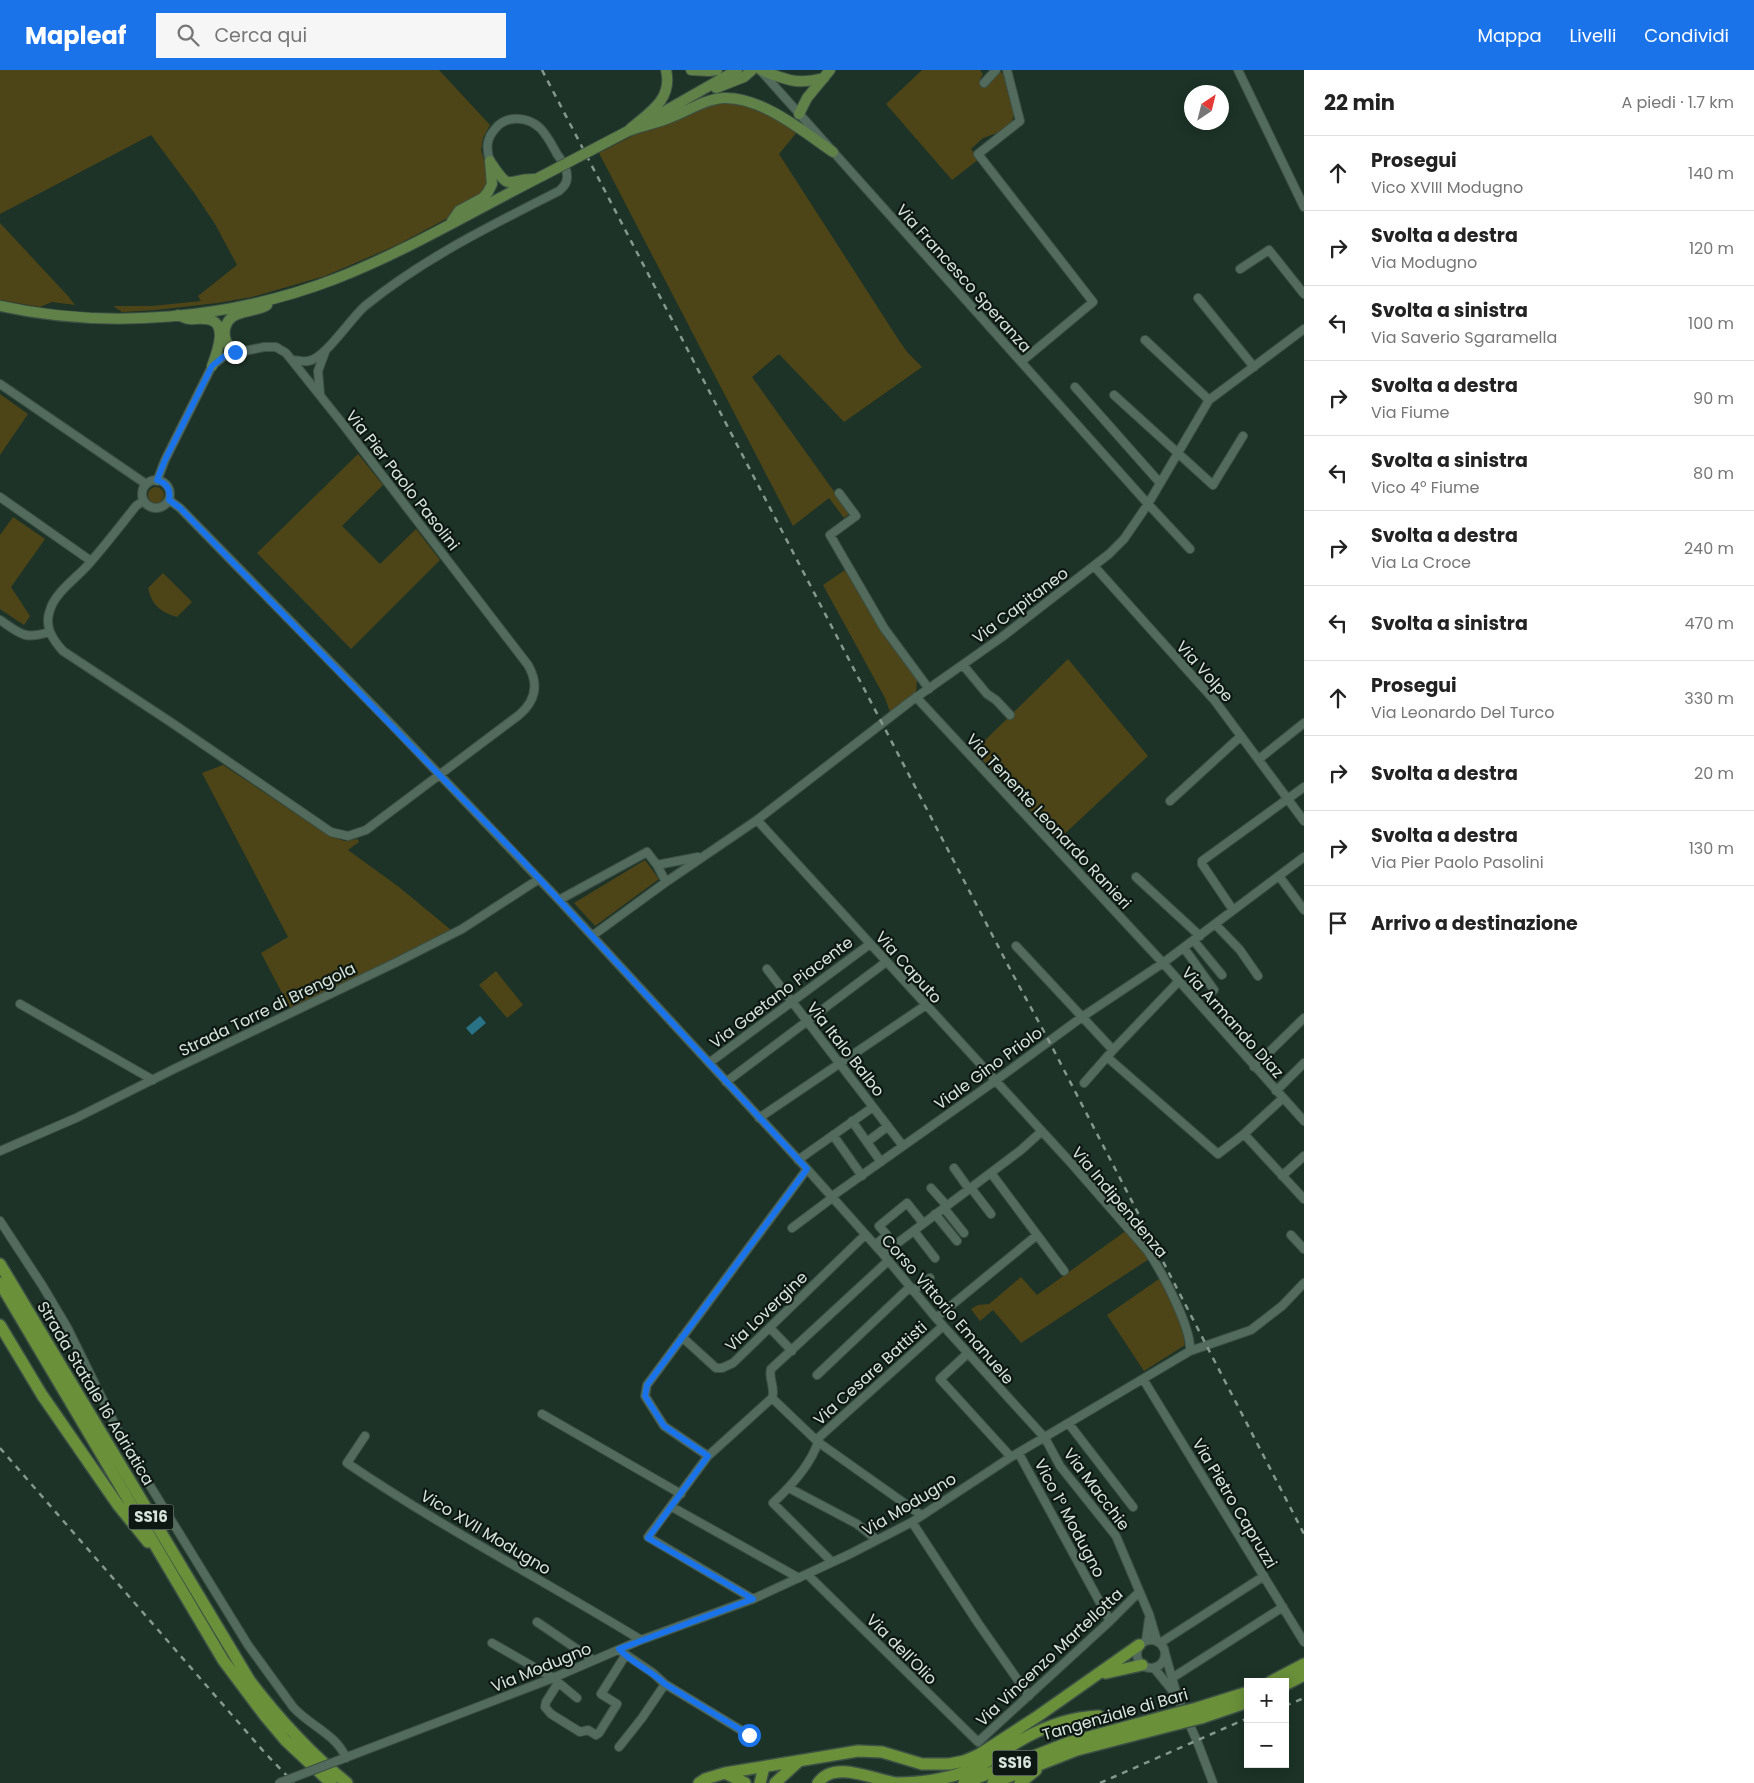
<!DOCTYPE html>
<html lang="it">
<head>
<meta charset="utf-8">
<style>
	body { margin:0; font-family:Poppins,sans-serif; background:#f6f6f6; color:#222 }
	.controls { position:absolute; right:15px; bottom:15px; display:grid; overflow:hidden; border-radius:0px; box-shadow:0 2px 12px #0003 }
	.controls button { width:45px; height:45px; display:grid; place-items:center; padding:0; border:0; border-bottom:1px solid #e0e0e0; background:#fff; color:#222; font:25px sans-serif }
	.compass { position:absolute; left:1184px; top:15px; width:45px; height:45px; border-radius:50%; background:#fff; box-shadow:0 2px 12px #0003; rotate:35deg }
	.stop { position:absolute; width:15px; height:15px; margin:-11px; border:4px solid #1a73e8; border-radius:50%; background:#fff }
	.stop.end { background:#1a73e8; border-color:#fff; box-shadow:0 1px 5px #0008 }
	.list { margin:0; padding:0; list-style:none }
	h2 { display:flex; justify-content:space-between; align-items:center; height:65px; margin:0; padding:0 20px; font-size:21px }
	h2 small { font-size:16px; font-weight:400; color:#767676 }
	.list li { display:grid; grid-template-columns:32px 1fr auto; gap:15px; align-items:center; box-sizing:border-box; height:75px; padding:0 20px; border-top:1px solid #e0e0e0 }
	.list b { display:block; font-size:19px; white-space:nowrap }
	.list p { margin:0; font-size:16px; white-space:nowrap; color:#767676 }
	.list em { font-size:16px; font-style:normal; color:#767676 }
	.icon { flex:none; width:28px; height:28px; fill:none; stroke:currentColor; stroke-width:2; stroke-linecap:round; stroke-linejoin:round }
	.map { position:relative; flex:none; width:1304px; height:1713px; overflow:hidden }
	header { display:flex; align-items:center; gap:30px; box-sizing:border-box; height:70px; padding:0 25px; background:#1a73e8; color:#fff }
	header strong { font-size:24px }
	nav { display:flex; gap:28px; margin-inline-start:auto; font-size:18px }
	.search { width:350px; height:45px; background:#f6f6f6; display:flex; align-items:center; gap:12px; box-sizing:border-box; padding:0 18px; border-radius:0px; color:#767676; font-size:19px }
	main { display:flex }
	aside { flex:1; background:#fff }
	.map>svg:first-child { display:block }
	.green { fill:#4d4518 }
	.water { fill:#2a7386 }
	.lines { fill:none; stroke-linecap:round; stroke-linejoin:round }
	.minor-casing { stroke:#3c5045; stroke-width:10 }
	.major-casing { stroke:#3c5045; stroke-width:12 }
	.highway-casing { stroke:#3c5045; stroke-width:14 }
	.minor { stroke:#526b5d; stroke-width:8 }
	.major { stroke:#608148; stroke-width:10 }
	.highway { stroke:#6a903a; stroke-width:11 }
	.rail { stroke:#86988d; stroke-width:2.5; stroke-dasharray:6 6; stroke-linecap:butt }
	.minor-bridge-casing { stroke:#3c5045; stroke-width:10; stroke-linecap:butt }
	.major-bridge-casing { stroke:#3c5045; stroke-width:12; stroke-linecap:butt }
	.highway-bridge-casing { stroke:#3c5045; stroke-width:14; stroke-linecap:butt }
	.minor-bridge { stroke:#526b5d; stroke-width:8 }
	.major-bridge { stroke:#608148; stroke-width:10 }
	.highway-bridge { stroke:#6a903a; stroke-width:11 }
	.route { stroke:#1a73e8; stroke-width:6 }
	.labels { text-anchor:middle; stroke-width:4.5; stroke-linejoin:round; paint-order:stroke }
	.shield { fill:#0e1813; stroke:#9ba8a0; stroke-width:1 }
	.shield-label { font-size:15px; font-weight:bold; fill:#d7e5dc }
	.street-label { font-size:16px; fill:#d7e5dc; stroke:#0e1813 }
</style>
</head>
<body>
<header>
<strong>Mapleaf</strong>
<div class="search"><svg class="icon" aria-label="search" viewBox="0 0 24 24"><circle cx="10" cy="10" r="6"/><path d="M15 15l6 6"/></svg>Cerca qui</div>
<nav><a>Mappa</a><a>Livelli</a><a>Condividi</a></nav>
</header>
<main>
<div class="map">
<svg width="1304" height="1713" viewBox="0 0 1304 1713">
	<rect width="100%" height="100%" fill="#1d3327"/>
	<!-- green -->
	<path class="green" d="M 0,0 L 439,0 L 490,55 L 483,68 L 481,80 L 488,102 L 488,113 L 483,123 L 455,140 L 448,148 L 397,175 L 325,206 L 252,227 L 217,233 L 156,240 L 122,242 L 113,236 L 152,236 L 201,231 L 198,226 L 237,195 L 215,154 L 195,124 L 151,65 L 0,144 Z
		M 922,0 L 980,0 L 983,4 L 980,9 L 987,15 L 999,3 L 1001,2 L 1003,4 L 1014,44 L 1012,51 L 1000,62 L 983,68 L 971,79 L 979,89 L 952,110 L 886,34 Z
		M 720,32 L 739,33 L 770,45 L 797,62 L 779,84 L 900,272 L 908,283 L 922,297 L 844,352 L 779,284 L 752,307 L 848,441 L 848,445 L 844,448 L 829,428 L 793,456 L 599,83 L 634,65 L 657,58 L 705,37 Z
		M 0,153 L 68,226 L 75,235 L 52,232 L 40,237 L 0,230 Z
		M 0,324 L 28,344 L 0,385 Z
		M 358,384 L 383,415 L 342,456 L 380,494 L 416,459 L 440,490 L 351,579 L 257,483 Z
		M148 425a8 8 0 1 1 16 0a8 8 0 1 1-16 0Z
		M 13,447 L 45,469 L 11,517 L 30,546 L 24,555 L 0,539 L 0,465 Z
		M 845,500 L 882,563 L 917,610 L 916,622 L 890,642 L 885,628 L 823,515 Z
		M 163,503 L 192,532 L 177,547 C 160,542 152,535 148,518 Z
		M 1068,589 L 1148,686 L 1058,770 L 974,681 Z
		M 223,695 L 329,766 L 345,771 L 358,769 L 359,772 L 348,780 L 399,817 L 451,860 L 291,940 L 261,883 L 288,867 L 202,703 Z
		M 645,790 L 659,809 L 595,856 L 574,833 Z
		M 496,901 L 523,935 L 507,948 L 479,915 Z
		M 1127,1160 L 1149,1189 L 1021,1273 L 993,1240 L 980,1251 L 971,1239 L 978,1235 L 989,1234 L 1021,1207 L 1037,1225 Z
		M 1159,1209 L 1181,1251 L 1185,1275 L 1144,1301 L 1107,1245 Z"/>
	<!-- water -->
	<path class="water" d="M 480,946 L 486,953 L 472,965 L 466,958 Z"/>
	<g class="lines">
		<!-- minor casing -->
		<g class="minor-casing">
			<path id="minor" d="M 1007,0 L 1020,51 L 978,84 L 1093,232 L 1021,292
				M 1238,0 L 1304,137
				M 761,1 L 1148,434 L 1190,479
				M 984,13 L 996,0
				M 1240,199 L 1269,180 L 1304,224
				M 1198,228 L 1254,297
				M 1145,270 L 1209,330
				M 292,290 C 297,290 303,292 308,291 C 325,289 350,249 365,236 C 424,188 492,155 559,121 C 563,117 567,114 567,108 C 568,99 562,91 557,84 C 552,75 547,65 540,58 C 527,46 506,45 495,59 C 486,69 486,79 490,91
				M 0,314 L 146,414
				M 1075,317 L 1160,413
				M 320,324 L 318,301 L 325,282
				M 1114,325 L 1213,415 L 1243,366
				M142 424a14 14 0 1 1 28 0a14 14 0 1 1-28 0Z
				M 839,423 L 856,446 L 830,465 L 884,558 L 929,619
				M 0,427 L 91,491
				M 169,430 L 180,438 L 395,658 L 559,830 L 807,1099 L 883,1184 L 936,1248 L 1045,1368 L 1060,1396 L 1116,1466 L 1149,1544 L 1157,1571
				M 143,431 L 136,436 C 120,456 104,477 87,496 C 75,509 55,523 50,540 C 44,556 52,569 63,581 L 172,653 L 331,762 L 348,766 L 366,760 L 519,645 C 536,631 539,614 528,595 L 342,353 L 286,283 L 276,277 L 264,277 L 235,283 L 223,287 L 212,296 L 165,390 L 157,411
				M 1094,496 L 1215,631 L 1304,751
				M 0,550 C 21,564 24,570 49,562
				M 963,595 L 987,624 L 996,630 L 1010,645
				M 916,627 L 1163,893 L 1304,1051
				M 1259,689 L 1304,653
				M 1170,731 L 1241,666
				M 757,750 L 1071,1093 L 1147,1180 C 1161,1200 1192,1258 1190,1281
				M 657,795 L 698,787
				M 1279,806 L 1304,840
				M 1136,807 L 1200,866
				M 559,830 L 647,782 L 657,795 L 666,812
				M 1233,840 L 1202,794 L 1202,791 L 1304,717
				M 1215,854 L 1240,880 L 1258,906
				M 592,866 L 666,812 L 757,750 L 911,631 L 1002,567 L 1109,484 L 1124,469 L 1148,434 L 1209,330 L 1304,259
				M 1194,871 L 1222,905
				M 1016,876 L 1113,980 L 1084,1013
				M 1184,878 L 1214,920
				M 767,899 L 903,1076
				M 20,934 L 153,1010
				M 1113,980 L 1178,912
				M 1107,987 L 1218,1084 L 1244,1064 L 1283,1028
				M 709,993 L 870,874
				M 1254,997 L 1304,948
				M 726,1012 L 886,892
				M 1276,1021 L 1304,993
				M 759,1048 L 926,935
				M 852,1051 L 881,1092
				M 1244,1064 L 1304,1129
				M 833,1065 L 862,1106
				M 867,1072 L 888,1056
				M 0,1081 L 76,1048 L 174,999 L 397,892 L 462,859 L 539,809
				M 798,1090 L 873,1037
				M 954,1098 L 969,1119
				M 991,1103 L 1064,1201
				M 1282,1106 L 1304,1086
				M 931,1118 L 947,1136
				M 971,1118 L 991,1144
				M 831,1127 L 995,1011 L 1082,947 L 1163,893 L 1304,787
				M 944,1138 L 964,1163
				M 935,1144 L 957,1171
				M 0,1151 L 42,1215 L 67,1257 L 125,1375 L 248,1575 L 293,1637 C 310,1656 336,1664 346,1688
				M 792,1158 L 832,1128
				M 914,1161 L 935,1188
				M 1291,1165 L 1304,1179
				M 875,1175 L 887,1165 L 879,1156 L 907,1133 L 923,1153
				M 883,1184 L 1021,1080 L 1042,1061
				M 913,1221 L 930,1208
				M 936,1248 L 1037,1165
				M 770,1258 L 792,1281
				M 682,1267 L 716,1298 L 722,1298 L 733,1293 L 865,1165
				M 967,1284 L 940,1309 L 1011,1387
				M 817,1305 L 910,1217
				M 1143,1309 L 1304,1572
				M 772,1328 C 776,1318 768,1309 771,1299 L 888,1191
				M 772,1328 L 818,1372 L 921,1445
				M 542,1344 L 681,1424
				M 1069,1354 L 1133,1437
				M 365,1366 L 347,1393 C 441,1457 543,1510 641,1570
				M 816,1370 L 943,1256
				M 818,1372 C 811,1394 789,1418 773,1433 L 832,1492
				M 1019,1384 L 1110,1551
				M 708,1386 L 664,1356 L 645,1326 L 647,1315 L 807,1099
				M 789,1418 L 857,1454 L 877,1470
				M 672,1437 L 799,1508
				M 912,1452 L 978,1553 L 1029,1626
				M 807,1504 L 978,1672 L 1110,1551 L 1139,1522
				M 753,1529 L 648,1467 L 708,1386 L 772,1328
				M 537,1552 L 593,1590
				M1137 1584a14 14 0 1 1 28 0a14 14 0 1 1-28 0Z
				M 1146,1570 L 1149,1549
				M 492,1573 L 553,1608 L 577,1628
				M 1160,1573 L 1264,1506
				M 622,1582 L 653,1603 L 665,1614 L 749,1665
				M 1165,1583 L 1178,1629 L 1197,1671 L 1213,1713
				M 1154,1598 L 1176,1625
				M 1172,1608 L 1283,1537
				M 558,1613 L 546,1632 L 545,1637 L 551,1644 L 580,1662 L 588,1660 L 596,1665 L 599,1663 L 617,1634 L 601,1624 L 625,1586
				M 619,1677 L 642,1648 L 665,1614
				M 342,1689 L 553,1608 L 641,1570 L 753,1529 L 850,1484 L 912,1452 L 1011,1387 L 1190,1281 L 1251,1260 L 1282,1236 L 1304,1213"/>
		</g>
		<!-- major casing -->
		<g class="major-casing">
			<path id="major" d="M 691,0 L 709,1 L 717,0
				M 761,0 C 787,10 796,15 824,8
				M 716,18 L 744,7 L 752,0
				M 799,44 L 807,28 L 830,0
				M 651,49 L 737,0
				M 630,59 C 650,42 673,29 666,0
				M 628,61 C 642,56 656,53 669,48 C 686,42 705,29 723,28 C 761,26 804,62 833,82
				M 491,93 C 512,124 505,108 536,109
				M 452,151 L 459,141 L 483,128 L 488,122 L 492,114 L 490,91
				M 0,236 C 109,260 231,249 335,209 C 407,181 473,141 542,106
				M 178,245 C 193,252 190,248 205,249 C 230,250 217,282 212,296
				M 235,283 C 228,276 223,269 225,259 C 229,238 254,244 267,235"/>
		</g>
		<!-- highway casing -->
		<g class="highway-casing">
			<path id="highway" d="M 0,1194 L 250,1611 C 279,1649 310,1683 347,1713
				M 0,1213 L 223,1590 L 265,1646 L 286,1671 L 331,1713
				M 0,1255 L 42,1325 L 118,1435 L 148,1472
				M 1106,1603 L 1142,1595
				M 1270,1612 L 1304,1594
				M 1285,1615 L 1304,1605
				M 1197,1638 L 1248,1622
				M 1201,1648 L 1248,1632
				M 725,1703 L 745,1713
				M 699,1713 L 705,1709 L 725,1703 L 858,1681 L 882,1682 L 922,1694 L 949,1694 L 964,1691 L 978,1685 L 1038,1646 L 1139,1575
				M 760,1713 L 764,1697
				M 775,1713 L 798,1692
				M 818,1713 C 834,1689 874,1710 896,1713 C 908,1713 922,1712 934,1710 C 952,1707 972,1701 988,1691 C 1000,1684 1011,1675 1023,1669 C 1046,1656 1072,1647 1099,1646
				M 964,1713 L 1070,1672 L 1177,1643
				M 993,1713 L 1077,1680 L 1181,1653
				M 1020,1713 L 1036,1700"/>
		</g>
		<!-- minor -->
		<use href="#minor" class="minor"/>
		<!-- major -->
		<use href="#major" class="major"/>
		<!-- highway -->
		<use href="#highway" class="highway"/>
		<!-- rail -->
		<path class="rail" d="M 542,0 L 1011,901 L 1049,971 L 1304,1464
			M 0,1378 L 265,1683 L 294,1713
			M 1285,1636 L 1304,1628
			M 1100,1713 L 1248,1648"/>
		<!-- minor-bridge casing -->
		<g class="minor-bridge-casing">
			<path id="minor-bridge" d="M 279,1713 L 342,1689"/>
		</g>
		<!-- major-bridge casing -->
		<g class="major-bridge-casing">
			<path id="major-bridge" d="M 542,106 L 628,61"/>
		</g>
		<!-- highway-bridge casing -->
		<g class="highway-bridge-casing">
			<path id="highway-bridge" d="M 1177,1643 L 1197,1638
				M 1181,1653 L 1201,1648"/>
		</g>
		<!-- minor-bridge -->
		<use href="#minor-bridge" class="minor-bridge"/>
		<!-- major-bridge -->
		<use href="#major-bridge" class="major-bridge"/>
		<!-- highway-bridge -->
		<use href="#highway-bridge" class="highway-bridge"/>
	</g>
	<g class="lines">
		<!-- route -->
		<path class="route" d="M 235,282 L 223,287 L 212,296 L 165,390 L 157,410 C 167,413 171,420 169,430 L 180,438 L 522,790 L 807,1099 L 647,1315 L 645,1326 L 664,1356 L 708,1386 L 648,1468 L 753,1529 L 619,1579 C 632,1593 650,1600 665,1614 L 749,1665"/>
	</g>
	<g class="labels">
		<!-- shield labels -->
		<g class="shield">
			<rect x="128.5" y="1434.5" width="45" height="25" rx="4"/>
			<rect x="992.5" y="1680.5" width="45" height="25" rx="4"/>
		</g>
		<g class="shield-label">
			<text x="151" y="1452">SS16</text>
			<text x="1015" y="1698">SS16</text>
		</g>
		<!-- street labels -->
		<g class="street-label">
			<text transform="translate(964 208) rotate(48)" y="6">Via Francesco Speranza</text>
			<text transform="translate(403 410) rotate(52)" y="6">Via Pier Paolo Pasolini</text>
			<text transform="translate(1020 535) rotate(-37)" y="6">Via Capitaneo</text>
			<text transform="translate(1205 601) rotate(48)" y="6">Via Volpe</text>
			<text transform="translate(1049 751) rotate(47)" y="6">Via Tenente Leonardo Ranieri</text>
			<text transform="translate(909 897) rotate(48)" y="6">Via Caputo</text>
			<text transform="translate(781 922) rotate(-37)" y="6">Via Gaetano Piacente</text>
			<text transform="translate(267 939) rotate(-26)" y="6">Strada Torre di Brengola</text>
			<text transform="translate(1233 952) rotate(48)" y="6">Via Armando Diaz</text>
			<text transform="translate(846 979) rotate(52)" y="6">Via Italo Balbo</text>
			<text transform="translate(988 998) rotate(-36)" y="6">Viale Gino Priolo</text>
			<text transform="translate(1120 1132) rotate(50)" y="6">Via Indipendenza</text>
			<text transform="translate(948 1239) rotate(49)" y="6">Corso Vittorio Emanuele</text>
			<text transform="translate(766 1241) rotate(-44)" y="6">Via Lovergine</text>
			<text transform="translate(870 1303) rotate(-42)" y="6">Via Cesare Battisti</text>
			<text transform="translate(96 1323) rotate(59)" y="6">Strada Statale 16 Adriatica</text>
			<text transform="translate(1097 1419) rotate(53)" y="6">Via Macchie</text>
			<text transform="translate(1235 1433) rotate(59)" y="6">Via Pietro Capruzzi</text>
			<text transform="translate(909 1434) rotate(-31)" y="6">Via Modugno</text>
			<text transform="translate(1070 1448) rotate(62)" y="6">Vico 1° Modugno</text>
			<text transform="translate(486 1462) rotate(31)" y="6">Vico XVII Modugno</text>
			<text transform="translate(902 1579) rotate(45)" y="6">Via dell'Olio</text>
			<text transform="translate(1049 1587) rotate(-43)" y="6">Via Vincenzo Martellotta</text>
			<text transform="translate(541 1597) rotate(-22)" y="6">Via Modugno</text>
			<text transform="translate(1115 1644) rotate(-16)" y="6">Tangenziale di Bari</text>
		</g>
	</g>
</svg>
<div class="controls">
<button>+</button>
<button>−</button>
</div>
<svg class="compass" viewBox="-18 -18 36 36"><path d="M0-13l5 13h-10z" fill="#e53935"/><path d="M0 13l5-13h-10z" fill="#767676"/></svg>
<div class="stop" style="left:749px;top:1665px"></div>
<div class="stop end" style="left:235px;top:282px"></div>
</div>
<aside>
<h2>22 min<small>A piedi · 1.7 km</small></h2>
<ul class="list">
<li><svg class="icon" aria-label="ahead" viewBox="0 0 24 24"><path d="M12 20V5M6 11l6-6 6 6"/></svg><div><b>Prosegui</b><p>Vico XVIII Modugno</p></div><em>140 m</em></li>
<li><svg class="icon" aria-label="right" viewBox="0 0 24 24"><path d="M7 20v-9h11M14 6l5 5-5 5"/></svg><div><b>Svolta a destra</b><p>Via Modugno</p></div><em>120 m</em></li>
<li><svg class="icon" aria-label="left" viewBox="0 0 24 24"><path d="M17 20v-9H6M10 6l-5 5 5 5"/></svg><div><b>Svolta a sinistra</b><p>Via Saverio Sgaramella</p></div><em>100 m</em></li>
<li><svg class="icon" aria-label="right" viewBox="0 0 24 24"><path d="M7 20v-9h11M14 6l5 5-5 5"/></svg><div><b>Svolta a destra</b><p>Via Fiume</p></div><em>90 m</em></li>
<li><svg class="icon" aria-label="left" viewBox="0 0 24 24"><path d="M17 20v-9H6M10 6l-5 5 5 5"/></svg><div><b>Svolta a sinistra</b><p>Vico 4° Fiume</p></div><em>80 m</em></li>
<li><svg class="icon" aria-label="right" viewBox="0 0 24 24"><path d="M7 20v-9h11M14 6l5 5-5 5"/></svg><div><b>Svolta a destra</b><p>Via La Croce</p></div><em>240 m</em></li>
<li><svg class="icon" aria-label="left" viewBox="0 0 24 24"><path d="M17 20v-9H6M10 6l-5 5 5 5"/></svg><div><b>Svolta a sinistra</b></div><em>470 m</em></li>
<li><svg class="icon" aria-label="ahead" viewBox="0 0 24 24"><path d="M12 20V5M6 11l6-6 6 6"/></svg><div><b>Prosegui</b><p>Via Leonardo Del Turco</p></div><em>330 m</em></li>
<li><svg class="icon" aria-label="right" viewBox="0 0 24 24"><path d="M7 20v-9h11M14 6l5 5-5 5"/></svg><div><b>Svolta a destra</b></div><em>20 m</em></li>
<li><svg class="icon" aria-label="right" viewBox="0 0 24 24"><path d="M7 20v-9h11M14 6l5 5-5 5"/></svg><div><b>Svolta a destra</b><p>Via Pier Paolo Pasolini</p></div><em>130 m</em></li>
<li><svg class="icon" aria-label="arrive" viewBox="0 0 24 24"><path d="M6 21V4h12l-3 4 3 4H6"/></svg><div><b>Arrivo a destinazione</b></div></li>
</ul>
</aside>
</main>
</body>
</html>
